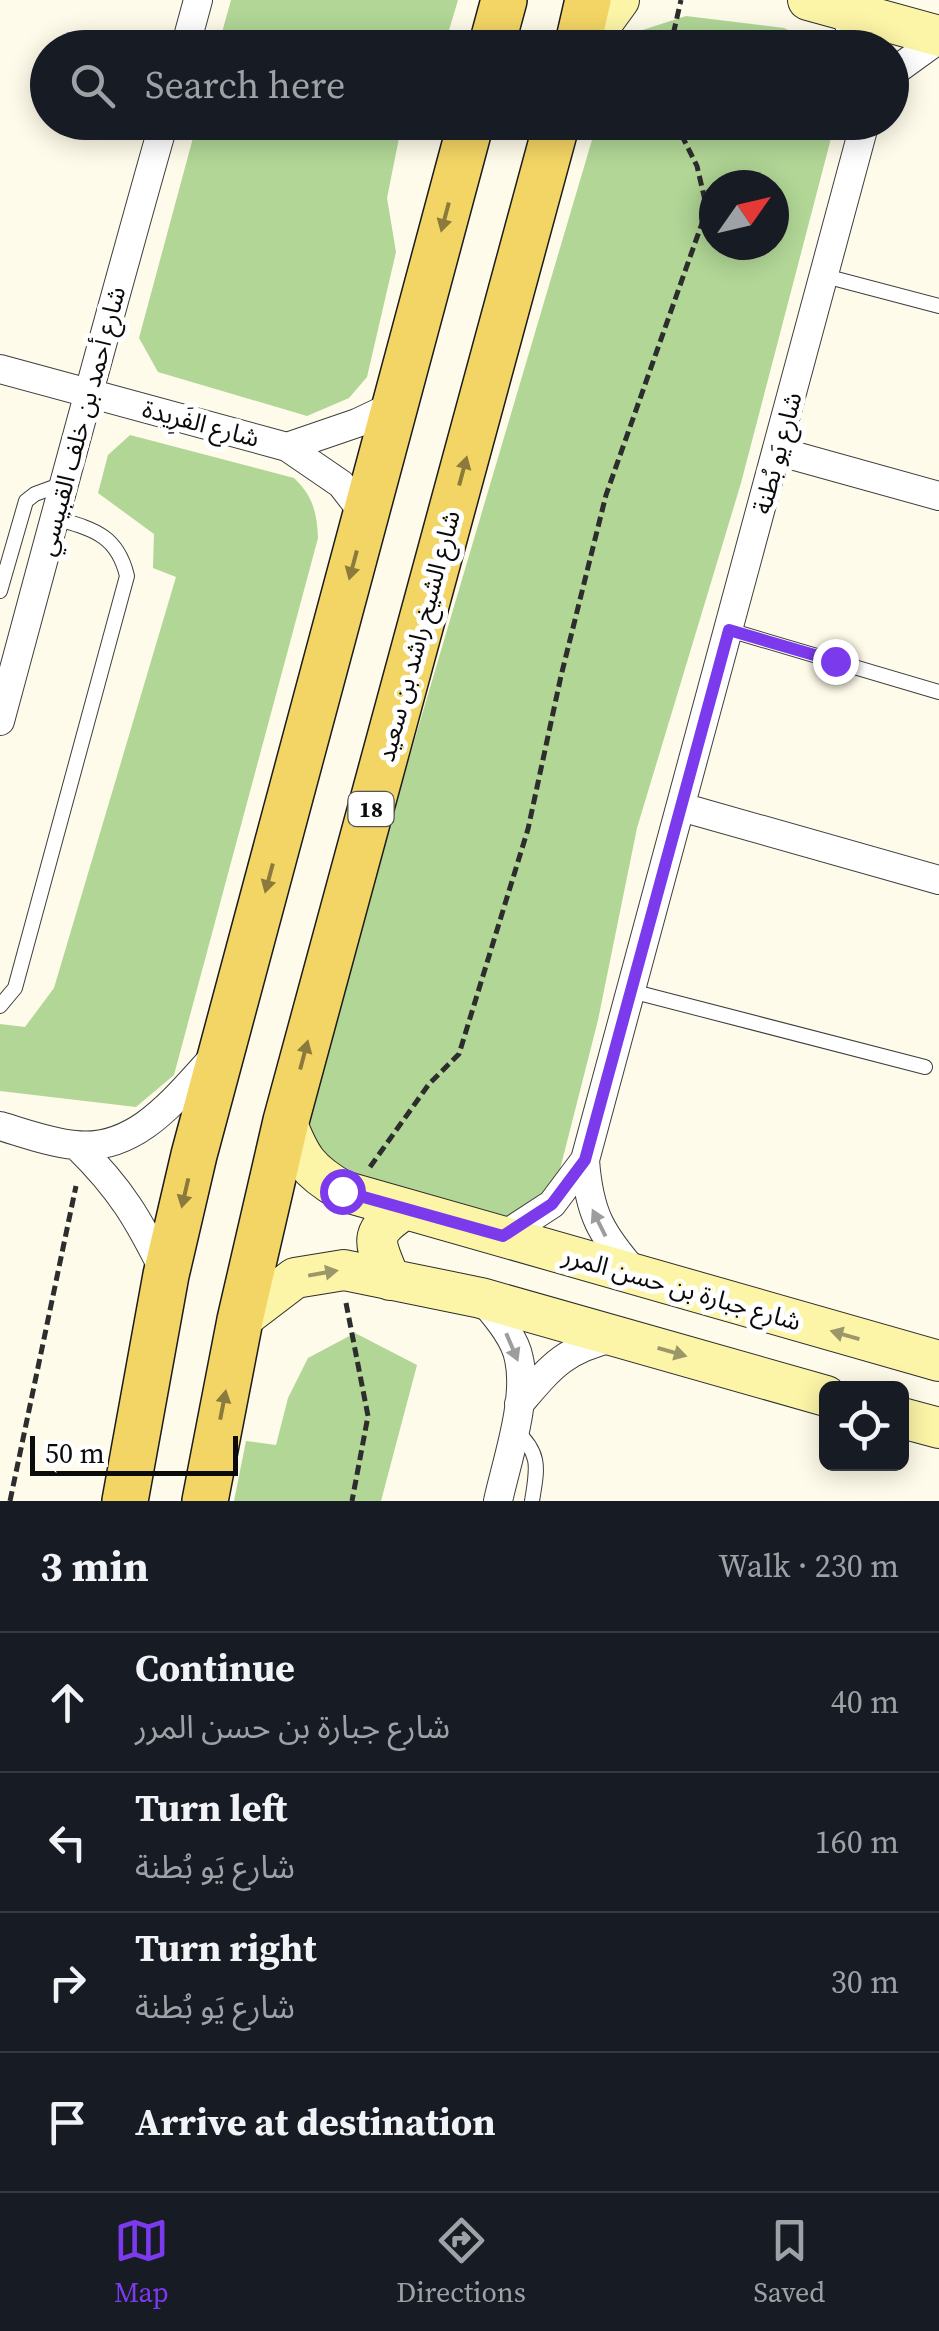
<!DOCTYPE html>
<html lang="en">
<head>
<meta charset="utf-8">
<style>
	body { margin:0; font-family:"Source Serif 4","Noto Sans Arabic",serif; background:#20242c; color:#f1f3f6 }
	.controls { position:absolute; right:30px; bottom:30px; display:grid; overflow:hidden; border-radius:15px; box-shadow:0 5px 25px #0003 }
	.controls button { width:90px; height:90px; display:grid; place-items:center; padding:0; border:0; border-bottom:2px solid #363941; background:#171b24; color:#f1f3f6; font:50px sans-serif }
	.compass { position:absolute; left:699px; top:170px; width:90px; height:90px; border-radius:50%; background:#171b24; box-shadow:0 5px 25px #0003; rotate:56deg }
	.scale { position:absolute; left:30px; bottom:25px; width:208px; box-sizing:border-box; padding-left:10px; border:5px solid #0b0b0b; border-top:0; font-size:28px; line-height:35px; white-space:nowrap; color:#0b0b0b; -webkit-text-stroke:8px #fff; paint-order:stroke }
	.stop { position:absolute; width:30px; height:30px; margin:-22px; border:8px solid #7c3aed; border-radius:50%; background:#fff }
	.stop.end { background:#7c3aed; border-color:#fff; box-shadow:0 2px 10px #0008 }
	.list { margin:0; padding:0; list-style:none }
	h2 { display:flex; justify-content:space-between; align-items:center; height:130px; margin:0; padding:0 40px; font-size:42px }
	h2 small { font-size:32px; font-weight:400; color:#9ea1a6 }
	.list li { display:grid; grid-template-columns:65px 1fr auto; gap:30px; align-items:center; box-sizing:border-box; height:140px; padding:0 40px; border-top:2px solid #363941 }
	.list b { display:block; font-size:38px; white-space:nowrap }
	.list p { margin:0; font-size:32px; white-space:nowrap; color:#9ea1a6 }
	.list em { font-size:32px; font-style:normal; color:#9ea1a6 }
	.icon { flex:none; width:55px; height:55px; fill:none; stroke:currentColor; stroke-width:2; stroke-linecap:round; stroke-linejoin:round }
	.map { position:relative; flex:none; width:939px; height:1501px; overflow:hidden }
	.search { position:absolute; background:#171b24; box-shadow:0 5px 25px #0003; left:30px; right:30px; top:30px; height:110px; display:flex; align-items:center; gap:25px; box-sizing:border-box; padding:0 35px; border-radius:55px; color:#9ea1a6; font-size:38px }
	.sheet { height:690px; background:#171b24 }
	nav { display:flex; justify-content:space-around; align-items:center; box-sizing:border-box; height:140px; border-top:2px solid #363941; background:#171b24; font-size:28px; color:#9ea1a6 }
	nav a { display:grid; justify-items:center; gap:5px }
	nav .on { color:#7c3aed }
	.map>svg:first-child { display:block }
	.forest { fill:#b1d696; fill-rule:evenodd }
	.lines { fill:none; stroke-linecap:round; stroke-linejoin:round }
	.lane-casing { stroke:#3e3e3e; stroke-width:16 }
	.street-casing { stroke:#3e3e3e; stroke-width:30 }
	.secondary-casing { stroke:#2d2d2d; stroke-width:42 }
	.primary-casing { stroke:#1c1c1c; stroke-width:48 }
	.path { stroke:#2d2d2d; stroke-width:5; stroke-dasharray:10 5; stroke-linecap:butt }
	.lane { stroke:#fff; stroke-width:14 }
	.street { stroke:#fff; stroke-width:28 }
	.secondary { stroke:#fcf5a7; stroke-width:40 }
	.primary { stroke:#f3d565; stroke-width:45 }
	.oneway { fill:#8b7a3c }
	.oneway2 { fill:#9d9d9d }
	.oneway3 { fill:#9c9769 }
	.route { stroke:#7c3aed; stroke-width:12 }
	.labels { text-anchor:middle; stroke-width:10; stroke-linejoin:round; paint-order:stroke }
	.shield { fill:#fff; stroke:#545454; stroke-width:2.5 }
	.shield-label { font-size:22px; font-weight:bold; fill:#0b0b0b }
	.street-label { font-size:25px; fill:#0b0b0b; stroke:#fff }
</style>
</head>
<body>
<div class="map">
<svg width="939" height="1501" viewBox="0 0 939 1501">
	<rect width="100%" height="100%" fill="#fefbea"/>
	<!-- forest -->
	<path class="forest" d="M 231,0 L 458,0 L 444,47 L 218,47 Z
		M 686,16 L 784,28 L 821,47 L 622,47 L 627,35 Z
		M 197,123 L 402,123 L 387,198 L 396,252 L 367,377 L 349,398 L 307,416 L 158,372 L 139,338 Z
		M 597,123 L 835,123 L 741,483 L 637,828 L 598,1020 L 541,1244 L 351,1191 L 298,1134 ZM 714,185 L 774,185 L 774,245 L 714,245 Z
		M 130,435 L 294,478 C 313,496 317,513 318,538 L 174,1075 L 136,1107 L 0,1091 L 0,1024 L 25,1027 L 54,988 L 176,577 L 153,568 L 154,534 L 98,493 L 108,455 Z
		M 355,1333 L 417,1365 L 381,1501 L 234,1501 L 246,1441 L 276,1445 L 288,1398 L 308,1358 Z"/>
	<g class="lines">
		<!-- lane casing -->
		<g class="lane-casing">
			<path id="lane" d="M 825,276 L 939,306
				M 0,591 L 26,501 L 35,494 L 65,483
				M 729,630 L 939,692
				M 631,991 L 925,1067
				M 0,1006 L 15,988 L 127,576 C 117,534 92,529 55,518
				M 515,1430 C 542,1454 537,1469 532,1501"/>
		</g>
		<!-- street casing -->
		<g class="street-casing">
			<path id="street" d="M 842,9 L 860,48
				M 185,48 L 198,0
				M 892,73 L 939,39
				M 0,369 L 287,447 L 341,484 L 366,516
				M 287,447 L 357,423 L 395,405
				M 777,451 L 939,496
				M 0,721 C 54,521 107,322 164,122
				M 681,807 L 939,880
				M 0,1126 C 24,1133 51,1143 75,1145 C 136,1152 176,1098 213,1058
				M 77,1146 C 121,1189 139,1220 166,1275
				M 585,1160 C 589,1214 601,1234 636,1274
				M 503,1236 L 552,1204 L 585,1160 L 865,122
				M 481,1298 C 495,1315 515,1337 519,1359 C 528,1400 507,1460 498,1501
				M 519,1404 C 551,1367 563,1350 613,1338"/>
		</g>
		<!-- secondary casing -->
		<g class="secondary-casing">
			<path id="secondary" d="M 808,0 L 939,36
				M 584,48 L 619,0
				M 286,1121 C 300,1158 308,1171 343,1191 L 939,1361
				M 390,1280 C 375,1242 366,1234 405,1209
				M 240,1320 L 295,1278 L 344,1270 L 481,1298 L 826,1396
				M 902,1418 L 939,1428"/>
		</g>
		<!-- primary casing -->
		<g class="primary-casing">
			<path id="primary" d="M 491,48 L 504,0
				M 577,48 L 588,0
				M 125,1501 L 166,1275 L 194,1155 L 471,122
				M 205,1501 L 240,1320 L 286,1121 L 557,122"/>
		</g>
		<!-- path -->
		<path class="path" d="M 670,48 L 681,0
			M 370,1167 L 429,1084 L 459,1054 L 528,829 L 561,676 L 606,495 L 707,209 L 697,166 L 675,122
			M 346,1303 L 368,1416 L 352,1501
			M 10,1501 L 76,1186"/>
		<!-- lane -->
		<use href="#lane" class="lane"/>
		<!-- street -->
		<use href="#street" class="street"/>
		<!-- secondary -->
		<use href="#secondary" class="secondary"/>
		<!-- primary -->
		<use href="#primary" class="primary"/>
	</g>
	<!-- one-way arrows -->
	<defs><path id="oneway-solid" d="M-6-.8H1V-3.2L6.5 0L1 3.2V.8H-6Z" transform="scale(2.5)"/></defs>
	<g class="oneway">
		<use href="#oneway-solid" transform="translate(445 217) rotate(105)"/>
		<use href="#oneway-solid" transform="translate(463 471) rotate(-75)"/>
		<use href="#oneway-solid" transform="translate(353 565) rotate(105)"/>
		<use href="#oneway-solid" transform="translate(269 878) rotate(105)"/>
		<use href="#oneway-solid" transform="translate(304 1055) rotate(-75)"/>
		<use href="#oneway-solid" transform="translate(185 1193) rotate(103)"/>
		<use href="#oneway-solid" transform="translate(223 1405) rotate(-79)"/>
	</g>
	<g class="oneway2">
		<use href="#oneway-solid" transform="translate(599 1223) rotate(-116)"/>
		<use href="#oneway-solid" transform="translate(512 1347) rotate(67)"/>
	</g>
	<g class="oneway3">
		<use href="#oneway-solid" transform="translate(323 1273) rotate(-10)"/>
		<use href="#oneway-solid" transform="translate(845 1335) rotate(-164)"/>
		<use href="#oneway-solid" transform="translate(672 1352) rotate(16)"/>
	</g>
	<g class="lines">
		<!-- route -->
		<path class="route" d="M 342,1191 L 503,1236 L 552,1204 L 585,1160 L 729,630 L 835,661"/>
	</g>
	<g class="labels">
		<!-- shield labels -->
		<rect class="shield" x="348.5" y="792" width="45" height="34" rx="8"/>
		<g class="shield-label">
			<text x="371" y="817">18</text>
		</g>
		<!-- street labels -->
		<g class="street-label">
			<text transform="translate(81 421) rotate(-75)" y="9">شارع أحمد بن خلف القبيسي</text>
			<text transform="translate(201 423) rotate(15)" y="9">شارع الفَرِيدة</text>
			<text transform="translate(777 453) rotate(-75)" y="9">شارع يَو بُطنة</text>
			<text transform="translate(418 636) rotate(-75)" y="9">شارع الشيخ راشد بن سعيد</text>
			<text transform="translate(682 1288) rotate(16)" y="9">شارع جبارة بن حسن المرر</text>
		</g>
	</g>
</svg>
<div class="controls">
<button><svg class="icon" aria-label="locate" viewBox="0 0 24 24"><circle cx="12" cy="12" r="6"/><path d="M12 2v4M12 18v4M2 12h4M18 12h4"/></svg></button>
</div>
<svg class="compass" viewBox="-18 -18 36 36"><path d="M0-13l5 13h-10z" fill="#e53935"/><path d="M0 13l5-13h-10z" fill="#9ea1a6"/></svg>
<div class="scale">50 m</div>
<div class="stop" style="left:342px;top:1191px"></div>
<div class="stop end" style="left:835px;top:661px"></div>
<div class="search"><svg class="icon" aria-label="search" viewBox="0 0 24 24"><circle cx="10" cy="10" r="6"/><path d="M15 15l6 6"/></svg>Search here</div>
</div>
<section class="sheet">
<h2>3 min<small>Walk · 230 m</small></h2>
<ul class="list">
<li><svg class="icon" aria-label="ahead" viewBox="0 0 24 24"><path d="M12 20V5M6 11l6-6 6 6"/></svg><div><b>Continue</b><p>شارع جبارة بن حسن المرر</p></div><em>40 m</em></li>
<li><svg class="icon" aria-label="left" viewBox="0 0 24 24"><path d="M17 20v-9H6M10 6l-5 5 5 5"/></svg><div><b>Turn left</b><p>شارع يَو بُطنة</p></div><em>160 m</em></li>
<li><svg class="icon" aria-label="right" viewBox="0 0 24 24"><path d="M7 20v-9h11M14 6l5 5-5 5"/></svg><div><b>Turn right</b><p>شارع يَو بُطنة</p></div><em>30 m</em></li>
<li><svg class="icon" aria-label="arrive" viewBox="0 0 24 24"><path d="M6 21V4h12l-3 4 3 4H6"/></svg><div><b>Arrive at destination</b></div></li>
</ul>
</section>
<nav>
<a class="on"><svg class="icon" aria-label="map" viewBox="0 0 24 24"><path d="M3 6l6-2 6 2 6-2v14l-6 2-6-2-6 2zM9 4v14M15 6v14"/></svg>Map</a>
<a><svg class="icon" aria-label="directions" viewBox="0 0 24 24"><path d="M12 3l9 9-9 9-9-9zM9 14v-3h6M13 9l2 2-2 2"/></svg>Directions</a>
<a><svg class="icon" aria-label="saved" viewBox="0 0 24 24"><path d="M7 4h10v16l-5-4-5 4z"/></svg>Saved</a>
</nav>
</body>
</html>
